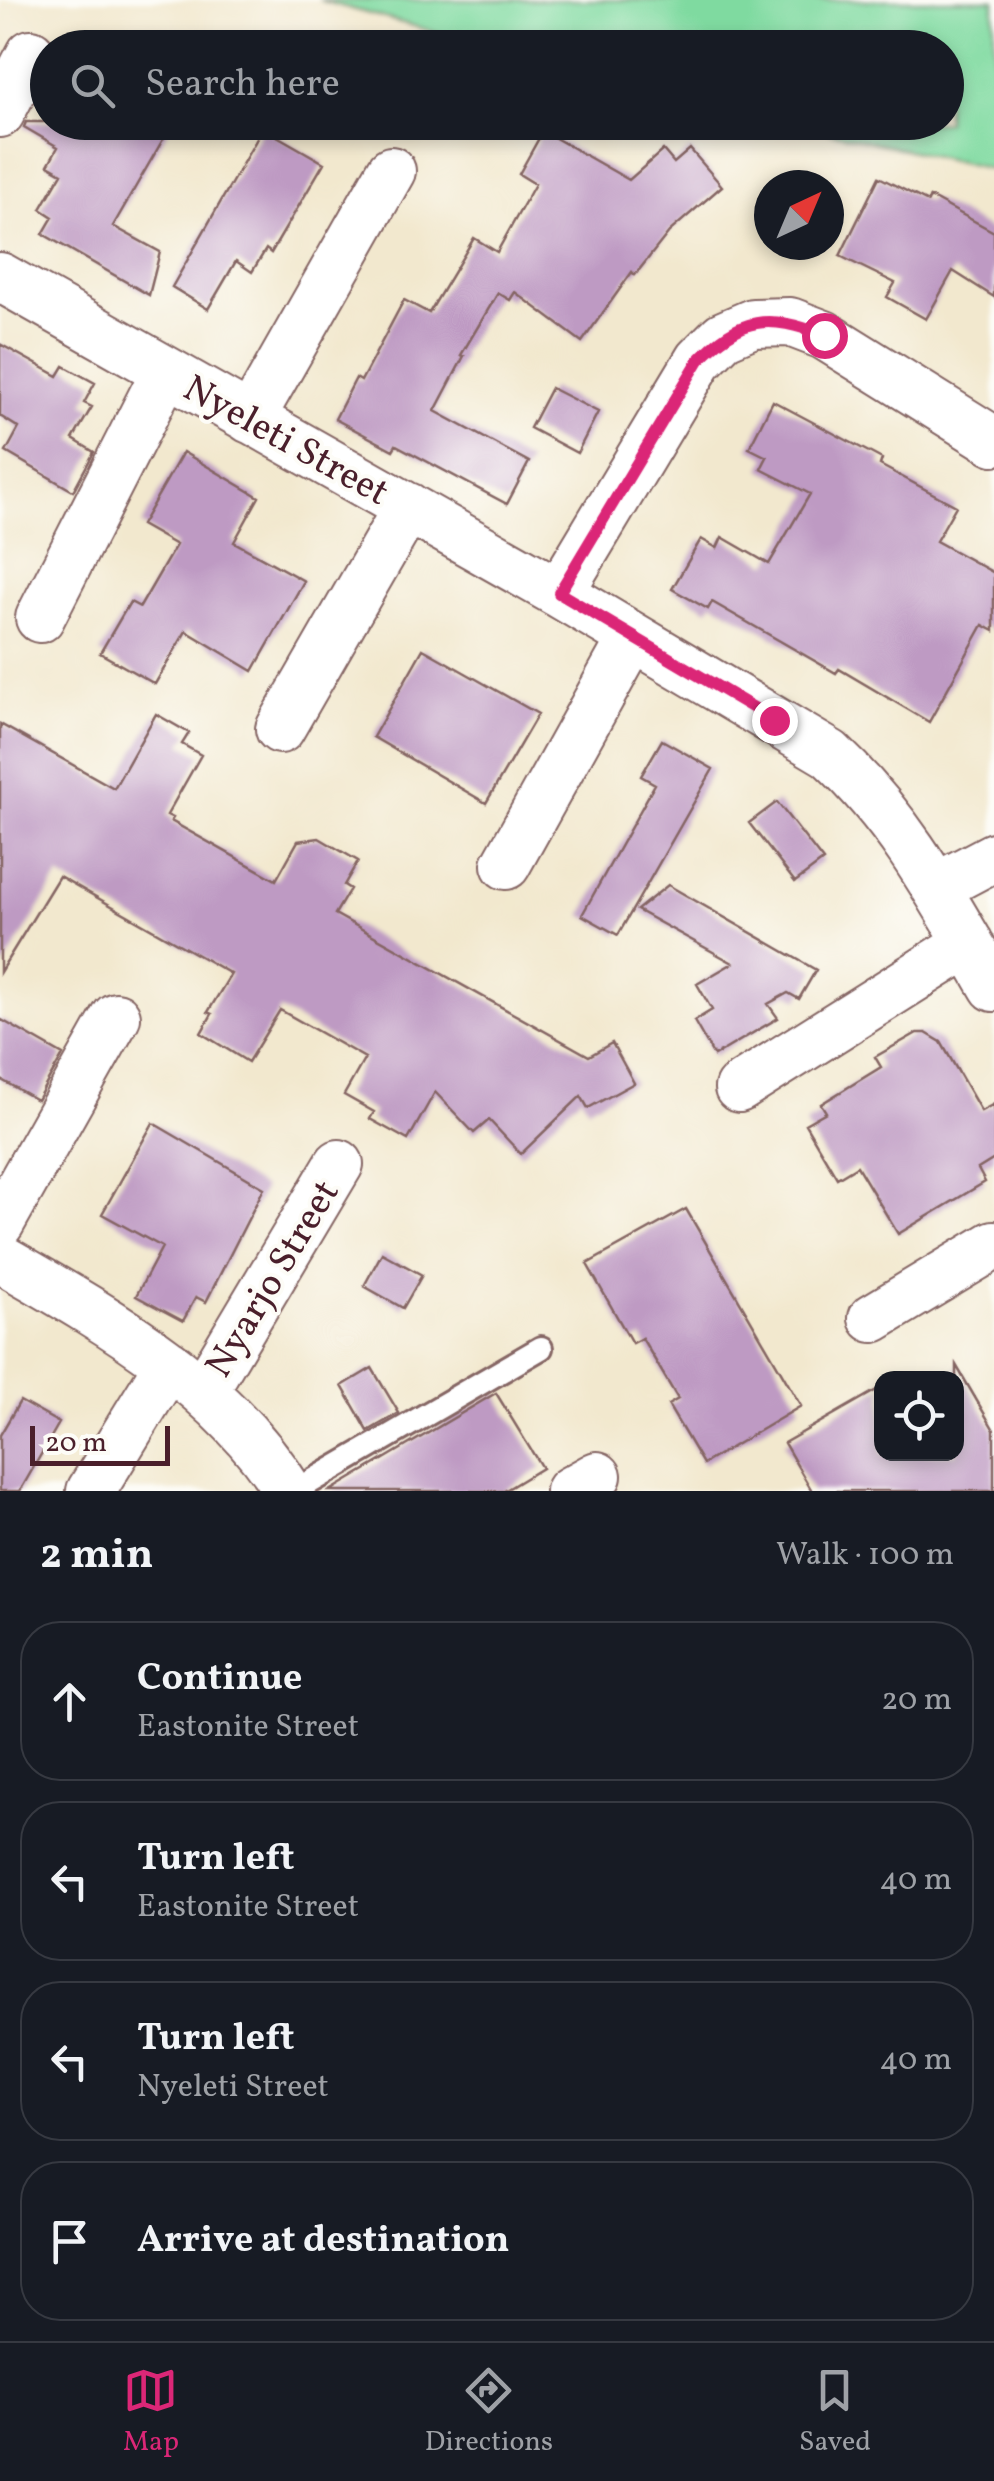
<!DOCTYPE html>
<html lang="en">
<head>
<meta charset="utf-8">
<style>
	body { margin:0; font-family:Vollkorn,serif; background:#20242c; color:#f1f3f6 }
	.controls { position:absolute; right:30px; bottom:30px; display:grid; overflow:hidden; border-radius:20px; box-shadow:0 5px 15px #0003 }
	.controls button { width:90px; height:90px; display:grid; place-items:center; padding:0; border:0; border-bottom:2px solid #363941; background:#171b24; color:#f1f3f6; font:50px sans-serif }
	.compass { position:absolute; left:754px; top:170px; width:90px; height:90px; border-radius:50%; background:#171b24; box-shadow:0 5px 15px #0003; rotate:44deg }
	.scale { position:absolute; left:30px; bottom:25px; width:140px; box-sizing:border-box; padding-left:10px; border:5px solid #4a1f2b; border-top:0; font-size:28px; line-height:35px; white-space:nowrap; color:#4a1f2b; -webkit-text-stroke:8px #fdfcf7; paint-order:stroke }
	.stop { position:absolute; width:30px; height:30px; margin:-22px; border:8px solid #db2777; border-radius:50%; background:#fff }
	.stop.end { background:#db2777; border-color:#fff; box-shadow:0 2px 10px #0008 }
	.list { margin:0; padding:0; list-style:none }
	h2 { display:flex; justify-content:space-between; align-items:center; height:130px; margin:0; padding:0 40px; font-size:42px }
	h2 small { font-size:32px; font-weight:400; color:#9ea1a6 }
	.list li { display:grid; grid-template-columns:65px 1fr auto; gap:30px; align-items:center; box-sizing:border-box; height:160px; margin:0 20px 20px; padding:0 20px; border:2px solid #363941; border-radius:40px }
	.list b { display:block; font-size:38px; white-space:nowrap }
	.list p { margin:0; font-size:32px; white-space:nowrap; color:#9ea1a6 }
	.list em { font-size:32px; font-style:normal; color:#9ea1a6 }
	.icon { flex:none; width:55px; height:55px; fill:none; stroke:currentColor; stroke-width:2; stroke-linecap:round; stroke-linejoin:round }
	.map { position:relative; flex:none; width:994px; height:1491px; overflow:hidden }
	.search { position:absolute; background:#171b24; box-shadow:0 5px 15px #0003; left:30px; right:30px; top:30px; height:110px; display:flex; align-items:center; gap:25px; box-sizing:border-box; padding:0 35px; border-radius:55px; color:#9ea1a6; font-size:38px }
	.sheet { height:850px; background:#171b24 }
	nav { display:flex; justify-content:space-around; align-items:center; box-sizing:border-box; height:140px; border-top:2px solid #363941; background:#171b24; font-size:28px; color:#9ea1a6 }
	nav a { display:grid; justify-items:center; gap:5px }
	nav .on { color:#db2777 }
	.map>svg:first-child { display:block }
	.green { fill:#7fdaa0; stroke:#647c66; stroke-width:2.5 }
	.building { fill:#be9ac3 }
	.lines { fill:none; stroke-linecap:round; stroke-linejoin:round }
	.lane-casing { stroke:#856564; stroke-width:28 }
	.street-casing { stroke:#856564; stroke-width:52 }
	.lane { stroke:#fff; stroke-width:22 }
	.street { stroke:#fff; stroke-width:48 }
	.route { stroke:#db2777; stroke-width:12 }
	.labels { text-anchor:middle; stroke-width:8; stroke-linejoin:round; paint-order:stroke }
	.street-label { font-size:38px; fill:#4a1f2b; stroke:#fdfcf7 }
</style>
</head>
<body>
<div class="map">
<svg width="994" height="1491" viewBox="0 0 994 1491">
	<rect width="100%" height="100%" fill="#fdfcf7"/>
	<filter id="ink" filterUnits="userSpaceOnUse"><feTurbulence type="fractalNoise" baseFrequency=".01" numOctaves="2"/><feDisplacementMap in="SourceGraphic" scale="20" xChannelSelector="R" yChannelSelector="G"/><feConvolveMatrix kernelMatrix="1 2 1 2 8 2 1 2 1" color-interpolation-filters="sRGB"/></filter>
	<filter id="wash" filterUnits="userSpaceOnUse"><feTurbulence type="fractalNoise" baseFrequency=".0048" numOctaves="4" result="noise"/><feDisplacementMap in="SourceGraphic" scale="40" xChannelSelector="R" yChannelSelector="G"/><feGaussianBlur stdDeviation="2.25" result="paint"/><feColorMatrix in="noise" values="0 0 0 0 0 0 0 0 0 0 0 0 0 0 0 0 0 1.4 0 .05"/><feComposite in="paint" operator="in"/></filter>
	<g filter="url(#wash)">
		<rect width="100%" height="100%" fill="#f2e8ce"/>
		<!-- green -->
		<path class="green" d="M 319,0 L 994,0 L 994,170 L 791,123 L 946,122 L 946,48 L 489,47 Z"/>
		<g id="blocks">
			<!-- building -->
			<path class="building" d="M 26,122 L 173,122 L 113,226 L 160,252 L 149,295 L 43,234 L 53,217 L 41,209 L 62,173 L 48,165 L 58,147 L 24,127 Z
				M 263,128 L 324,163 L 271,253 L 266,249 L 252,272 L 236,261 L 208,309 L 172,287 Z
				M 543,131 L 629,180 L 663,150 L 674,163 L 690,149 L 722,186 L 669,232 L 635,275 L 632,272 L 582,342 L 515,292 L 510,300 L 498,293 L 461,355 L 464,356 L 435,411 L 529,462 L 507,504 L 396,445 L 393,450 L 335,419 L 356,378 L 361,381 L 404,300 L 429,313 L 474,238 L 497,252 L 535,184 L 519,174 Z
				M 879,177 L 928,202 L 930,197 L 994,232 L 994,297 L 953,271 L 926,319 L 887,297 L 895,283 L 840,256 Z
				M 0,344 L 58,376 L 64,366 L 95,383 L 84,403 L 92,407 L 73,439 L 94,452 L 73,491 L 6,452 L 19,428 L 0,416 Z
				M 551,388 L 598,412 L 577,453 L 530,428 Z
				M 773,401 L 882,459 L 880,465 L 956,506 L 936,541 L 994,573 L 994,631 L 983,625 L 929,722 L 839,669 L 836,673 L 712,602 L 708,609 L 672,589 L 701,539 L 717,548 L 722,537 L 769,564 L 810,494 L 761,469 L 767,457 L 749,448 Z
				M 183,452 L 259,497 L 234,542 L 304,581 L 253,671 L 186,631 L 155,684 L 100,653 L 130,602 L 140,607 L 176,545 L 141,525 Z
				M 423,649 L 538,714 L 486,803 L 373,737 Z
				M 156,714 L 189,733 L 182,744 L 201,755 L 167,815 L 173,818 L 171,821 L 276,880 L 298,841 L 319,838 L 358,861 L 344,885 L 350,889 L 335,914 L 589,1056 L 612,1043 L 634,1083 L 588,1108 L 581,1096 L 521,1154 L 489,1120 L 474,1133 L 435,1092 L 408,1140 L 370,1119 L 374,1112 L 344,1095 L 365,1058 L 280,1010 L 248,1062 L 201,1033 L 212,1014 L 208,1012 L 231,974 L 59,876 L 0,972 L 0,724 L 114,788 Z
				M 662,740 L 713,769 L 618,935 L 582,915 L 655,784 L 641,776 Z
				M 777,802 L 823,861 L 795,882 L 749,823 Z
				M 668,885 L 816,970 L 799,999 L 788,993 L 768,1004 L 778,1018 L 714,1056 L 694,1021 L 712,1010 L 697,984 L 733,963 L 637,910 Z
				M 0,1019 L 63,1055 L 37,1100 L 0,1079 Z
				M 917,1033 L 926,1033 L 941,1042 L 981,1111 L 994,1104 L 994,1159 L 978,1169 L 985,1182 L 898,1234 L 857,1166 L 837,1178 L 805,1124 L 826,1112 L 821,1104 L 881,1067 L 875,1057 Z
				M 153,1123 L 264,1188 L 206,1302 L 196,1297 L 183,1321 L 136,1296 L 162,1247 L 102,1214 Z
				M 686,1209 L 801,1406 L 703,1464 L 668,1405 L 678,1399 L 642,1338 L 632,1343 L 587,1264 Z
				M 382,1253 L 422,1275 L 403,1308 L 364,1286 Z
				M 956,1365 L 994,1430 L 994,1491 L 812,1491 L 784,1443 L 882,1387 L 882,1454 L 956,1454 Z
				M 372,1368 L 399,1413 L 368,1431 L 342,1386 Z
				M 496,1393 L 542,1468 L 504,1491 L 330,1491 Z
				M 20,1401 L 59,1423 L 20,1491 L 0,1491 L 0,1435 Z"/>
		</g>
	</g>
	<g filter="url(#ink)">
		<use href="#blocks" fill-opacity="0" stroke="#856564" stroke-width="2.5"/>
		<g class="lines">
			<!-- lane casing -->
			<g class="lane-casing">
				<path id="lane" d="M 295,1491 L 541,1348"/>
			</g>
			<!-- street casing -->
			<g class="street-casing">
				<path id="street" d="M 0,113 L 31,54
					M 0,277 L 559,593 L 830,754 C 904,823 944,901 994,987
					M 250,419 L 391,171
					M 559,593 L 699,360 L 723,336 L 753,323 L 790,322 L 824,335 L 994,441
					M 40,618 L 166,371
					M 280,729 L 408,507
					M 506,865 L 633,637
					M 937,887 L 994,857
					M 739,1088 L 969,943
					M 0,1223 L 116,1017
					M 0,1258 C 106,1319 223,1384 288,1491
					M 873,1318 L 994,1245
					M 203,1392 L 339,1164
					M 91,1491 L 169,1364
					M 570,1491 L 597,1476"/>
			</g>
			<!-- lane -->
			<use href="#lane" class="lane"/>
			<!-- street -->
			<use href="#street" class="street"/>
		</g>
	</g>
	<g class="lines" filter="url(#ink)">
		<!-- route -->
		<path class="route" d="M 774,720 L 559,593 L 699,360 C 741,316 768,314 824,335"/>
	</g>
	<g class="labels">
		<!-- street labels -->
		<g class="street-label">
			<text transform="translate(287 439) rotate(29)" y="13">Nyeleti Street</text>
			<text transform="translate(271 1278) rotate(-59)" y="13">Nyarjo Street</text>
		</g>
	</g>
</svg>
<div class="controls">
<button><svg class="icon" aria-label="locate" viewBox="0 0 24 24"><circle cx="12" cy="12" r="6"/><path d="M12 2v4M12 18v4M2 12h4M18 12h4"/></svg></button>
</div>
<svg class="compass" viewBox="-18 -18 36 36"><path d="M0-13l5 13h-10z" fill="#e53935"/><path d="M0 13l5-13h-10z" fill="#9ea1a6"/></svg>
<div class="scale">20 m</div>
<div class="stop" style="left:824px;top:335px"></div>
<div class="stop end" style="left:774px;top:720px"></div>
<div class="search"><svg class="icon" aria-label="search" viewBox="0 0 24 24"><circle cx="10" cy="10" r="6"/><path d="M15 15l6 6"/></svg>Search here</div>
</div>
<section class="sheet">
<h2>2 min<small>Walk · 100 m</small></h2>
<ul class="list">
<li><svg class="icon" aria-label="ahead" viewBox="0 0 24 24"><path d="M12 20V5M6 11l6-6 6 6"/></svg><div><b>Continue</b><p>Eastonite Street</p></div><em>20 m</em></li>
<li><svg class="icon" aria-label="left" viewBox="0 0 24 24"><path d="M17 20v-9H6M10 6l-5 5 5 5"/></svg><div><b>Turn left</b><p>Eastonite Street</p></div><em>40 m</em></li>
<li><svg class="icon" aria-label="left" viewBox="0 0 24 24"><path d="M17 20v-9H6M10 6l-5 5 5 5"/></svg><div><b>Turn left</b><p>Nyeleti Street</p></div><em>40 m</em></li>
<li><svg class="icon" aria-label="arrive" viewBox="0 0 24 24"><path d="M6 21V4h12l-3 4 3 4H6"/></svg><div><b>Arrive at destination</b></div></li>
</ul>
</section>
<nav>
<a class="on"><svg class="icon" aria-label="map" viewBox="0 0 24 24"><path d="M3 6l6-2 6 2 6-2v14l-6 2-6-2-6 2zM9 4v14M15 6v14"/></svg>Map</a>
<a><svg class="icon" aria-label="directions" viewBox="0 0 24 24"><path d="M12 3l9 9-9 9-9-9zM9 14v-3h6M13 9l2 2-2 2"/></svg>Directions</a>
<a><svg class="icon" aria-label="saved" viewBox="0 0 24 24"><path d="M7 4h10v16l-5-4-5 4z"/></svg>Saved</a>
</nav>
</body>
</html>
